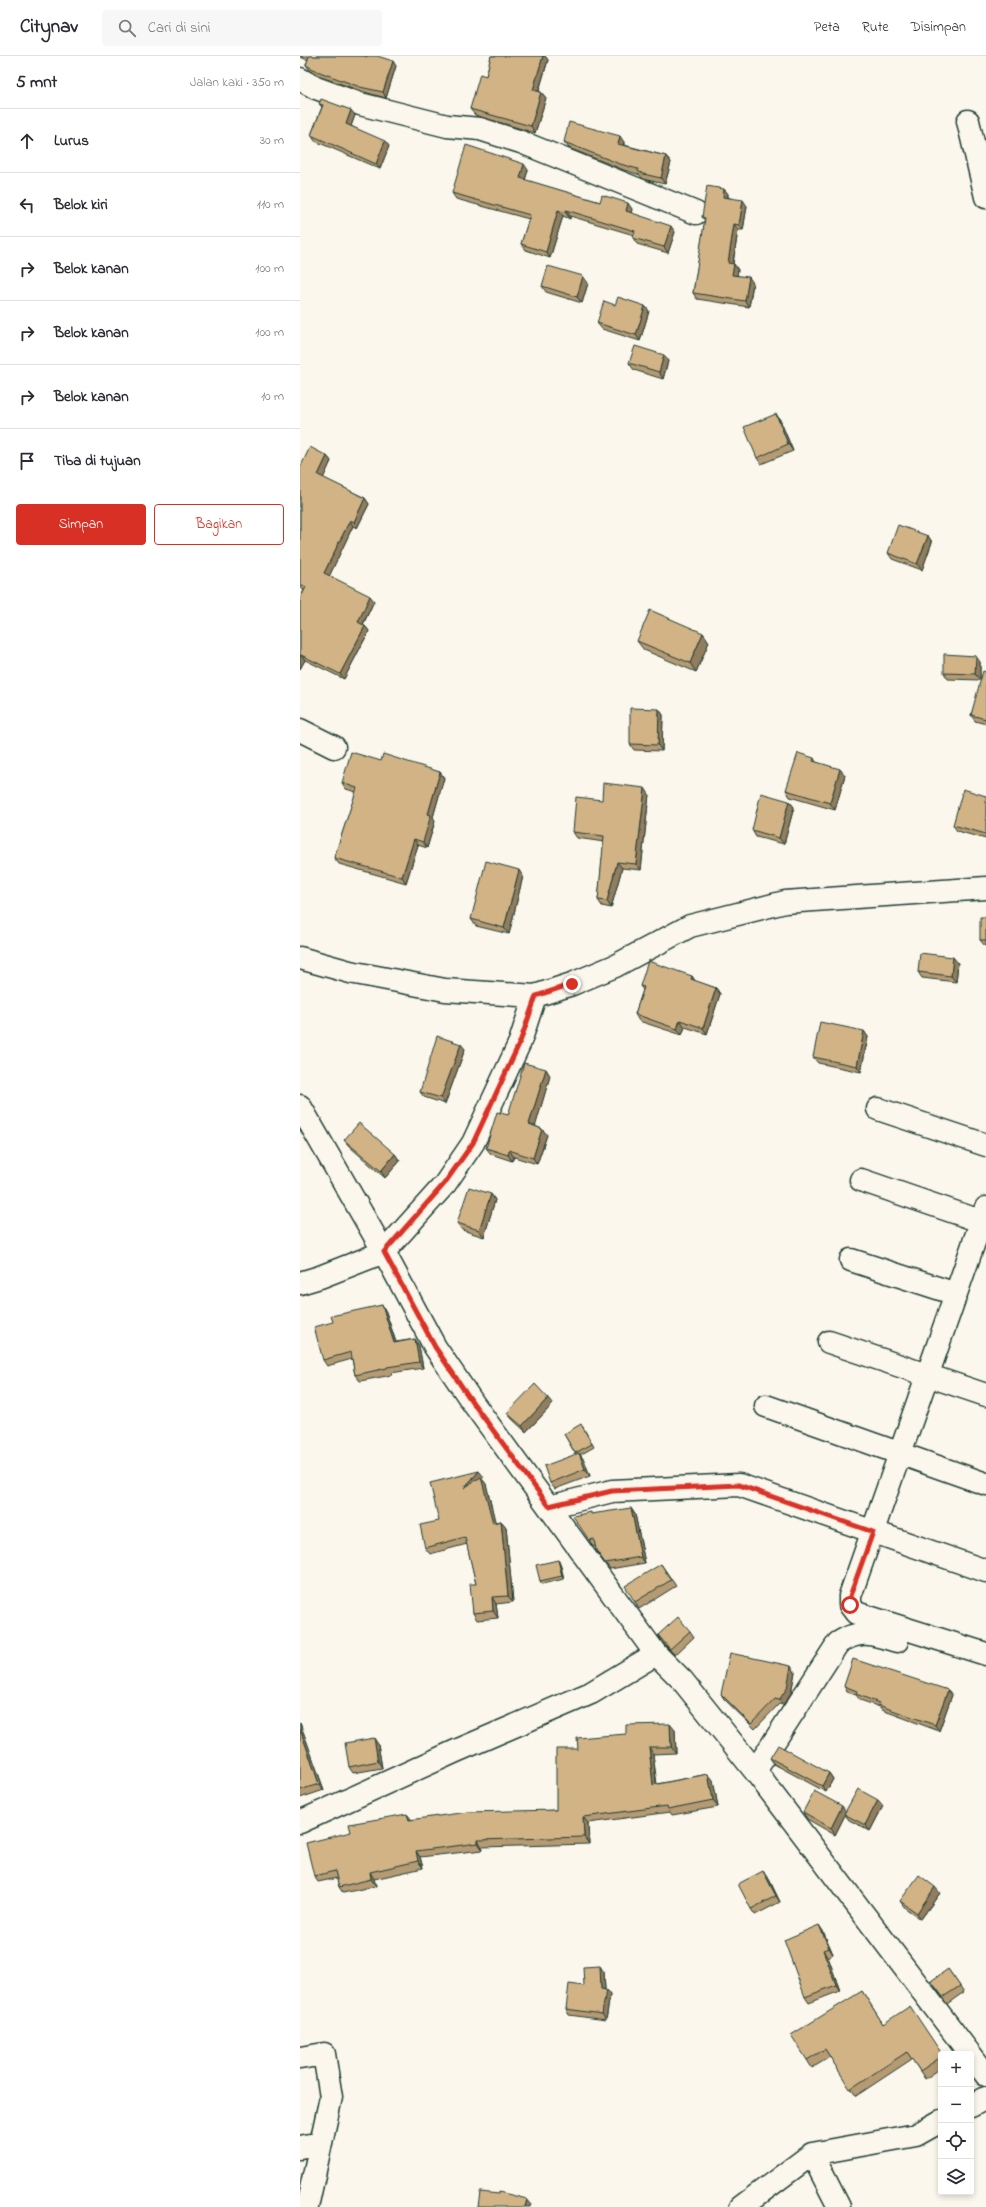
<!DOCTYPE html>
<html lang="id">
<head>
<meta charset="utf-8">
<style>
	body { margin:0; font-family:"Indie Flower",sans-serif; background:#f7f7f7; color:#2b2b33 }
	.controls { position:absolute; right:12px; bottom:12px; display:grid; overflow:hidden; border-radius:4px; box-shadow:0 2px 6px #0003 }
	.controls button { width:36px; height:36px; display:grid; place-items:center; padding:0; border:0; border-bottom:1px solid #e1e1e2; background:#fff; color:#2b2b33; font:20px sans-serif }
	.stop { position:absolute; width:12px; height:12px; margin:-9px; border:3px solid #d93025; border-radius:50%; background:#fff }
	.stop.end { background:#d93025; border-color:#fff; box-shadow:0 1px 4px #0008 }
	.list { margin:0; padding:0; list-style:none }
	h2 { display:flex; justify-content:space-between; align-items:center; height:52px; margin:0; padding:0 16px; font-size:17px }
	h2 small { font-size:13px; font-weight:400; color:#7c7c81 }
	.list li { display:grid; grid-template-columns:26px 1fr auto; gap:12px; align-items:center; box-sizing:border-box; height:64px; padding:0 16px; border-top:1px solid #e1e1e2 }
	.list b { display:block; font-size:15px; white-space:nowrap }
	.list em { font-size:13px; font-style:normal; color:#7c7c81 }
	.actions { display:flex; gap:8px; padding:12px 16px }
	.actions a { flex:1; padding:9px 0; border:1px solid #d93025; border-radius:4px; text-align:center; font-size:14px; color:#d93025 }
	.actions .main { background:#d93025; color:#fff }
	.icon { flex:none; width:22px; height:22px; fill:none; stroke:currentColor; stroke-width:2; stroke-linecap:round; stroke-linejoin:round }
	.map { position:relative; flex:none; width:686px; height:2151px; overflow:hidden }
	header { display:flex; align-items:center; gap:24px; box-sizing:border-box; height:56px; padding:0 20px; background:#fff; border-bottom:1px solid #e1e1e2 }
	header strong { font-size:19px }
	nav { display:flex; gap:22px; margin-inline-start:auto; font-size:14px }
	.search { width:280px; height:36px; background:#f7f7f7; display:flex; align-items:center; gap:10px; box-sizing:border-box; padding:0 14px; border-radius:4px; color:#7c7c81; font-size:15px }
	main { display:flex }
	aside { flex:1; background:#fff }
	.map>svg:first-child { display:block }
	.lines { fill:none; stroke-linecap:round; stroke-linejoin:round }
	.minor-casing { stroke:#1f3d34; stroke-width:25 }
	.minor { stroke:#fbf7ec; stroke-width:22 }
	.wall { fill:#b59a73; stroke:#1f3d34 }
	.shaded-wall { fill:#937d5e; stroke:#1f3d34 }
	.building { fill:#d2b386; stroke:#1f3d34 }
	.route { stroke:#d93025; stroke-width:5 }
</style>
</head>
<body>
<header>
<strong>Citynav</strong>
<div class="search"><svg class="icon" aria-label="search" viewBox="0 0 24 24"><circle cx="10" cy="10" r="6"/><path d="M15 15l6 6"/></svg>Cari di sini</div>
<nav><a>Peta</a><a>Rute</a><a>Disimpan</a></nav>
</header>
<main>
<aside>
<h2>5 mnt<small>Jalan kaki · 350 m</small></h2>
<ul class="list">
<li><svg class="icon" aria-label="ahead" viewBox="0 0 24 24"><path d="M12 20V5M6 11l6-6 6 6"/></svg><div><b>Lurus</b></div><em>30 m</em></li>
<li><svg class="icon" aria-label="left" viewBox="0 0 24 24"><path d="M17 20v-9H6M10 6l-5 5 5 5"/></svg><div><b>Belok kiri</b></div><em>110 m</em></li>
<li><svg class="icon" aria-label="right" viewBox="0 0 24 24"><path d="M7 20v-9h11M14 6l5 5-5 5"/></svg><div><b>Belok kanan</b></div><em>100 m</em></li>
<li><svg class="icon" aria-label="right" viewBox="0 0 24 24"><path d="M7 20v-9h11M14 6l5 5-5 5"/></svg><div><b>Belok kanan</b></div><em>100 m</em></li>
<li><svg class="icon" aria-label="right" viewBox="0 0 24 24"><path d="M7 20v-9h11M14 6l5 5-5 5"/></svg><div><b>Belok kanan</b></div><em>10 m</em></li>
<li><svg class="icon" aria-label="arrive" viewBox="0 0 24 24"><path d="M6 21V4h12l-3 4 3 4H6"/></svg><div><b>Tiba di tujuan</b></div></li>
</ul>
<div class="actions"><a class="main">Simpan</a><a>Bagikan</a></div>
</aside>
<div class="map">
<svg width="686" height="2151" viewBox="0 0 686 2151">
	<rect width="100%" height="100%" fill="#fbf7ec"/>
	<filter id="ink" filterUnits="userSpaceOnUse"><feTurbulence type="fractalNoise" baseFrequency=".025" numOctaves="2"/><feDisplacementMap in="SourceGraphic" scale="8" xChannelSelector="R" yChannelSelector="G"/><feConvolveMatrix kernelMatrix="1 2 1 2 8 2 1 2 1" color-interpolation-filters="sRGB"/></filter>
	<g filter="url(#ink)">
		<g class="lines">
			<!-- minor casing -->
			<g class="minor-casing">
				<path id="minor" d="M 0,23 L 16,32 L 60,48 L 147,70 L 180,73 L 221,86 L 396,157
					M 668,65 L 686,141
					M 0,674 L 34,691
					M 0,902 L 50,916 L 145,934 L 235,940 L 272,928 L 315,910 L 390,870 L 485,846 L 686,832
					M 0,1050 L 84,1196 L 135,1291 L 173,1347 L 356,1598 L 382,1624 L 455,1715 L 670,1998
					M 578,1053 L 686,1089
					M 561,1124 L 686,1167
					M 686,1152 L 550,1540 L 550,1549 L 556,1557 L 686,1598
					M 551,1204 L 656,1238
					M 0,1227 L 20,1221 L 84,1196 L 145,1128 L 173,1087 L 220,986 L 235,940
					M 529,1286 L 686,1339
					M 466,1350 L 686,1428
					M 249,1451 L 312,1435 L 439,1429 L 686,1515
					M 455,1715 L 538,1587 C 561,1572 573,1578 597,1585
					M 0,1766 L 156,1695 L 291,1637 L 356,1598
					M 671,1999 L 686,2019
					M 0,2002 L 24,1998 L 31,2041 L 7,2151
					M 671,2050 L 686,2042
					M 0,2091 L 21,2087
					M 512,2098 L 539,2151
					M 441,2151 L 512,2098 L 616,2079 L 641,2065"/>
			</g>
			<!-- minor -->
			<use href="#minor" class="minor"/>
		</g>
		<!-- wall -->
		<path class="wall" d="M 0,0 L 64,0 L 96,10 L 86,42 L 64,36 L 21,21 L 10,14 L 6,9 L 8,4 L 0,1 Z
			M 191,0 L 245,0 L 248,4 L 239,35 L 241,36 L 246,42 L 235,77 L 175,59 L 170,53 L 186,20 Z
			M 19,48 L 55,59 L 51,70 L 89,90 L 80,113 L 15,85 L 11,79 L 22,51 Z
			M 264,86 L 324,86 L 324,89 L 366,100 L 371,106 L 365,128 L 347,124 L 342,122 L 340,119 L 324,114 L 269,92 Z
			M 228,114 L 225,124 L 300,146 L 332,153 L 331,157 L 375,176 L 368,197 L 337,188 L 333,182 L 334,179 L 270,160 L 270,163 L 263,160 L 250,202 L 226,194 L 221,188 L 229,163 L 156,143 L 152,137 Z
			M 424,133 L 428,138 L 428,141 L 447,150 L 443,174 L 438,174 L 433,208 L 434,208 L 438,214 L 437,219 L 453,227 L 449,251 L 397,243 L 393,237 L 405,165 L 402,161 Z
			M 288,227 L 282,247 L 246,236 L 242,230 Z
			M 315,249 L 345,250 L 349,255 L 340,285 L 302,273 L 297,267 Z
			M 368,305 L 363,323 L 334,314 L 329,307 Z
			M 476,358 L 480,364 L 493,395 L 461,408 L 457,402 Z
			M 27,400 L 31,405 L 23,422 L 65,442 L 69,448 L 57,472 L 53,470 L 29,520 L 74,545 L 63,569 L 65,570 L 69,575 L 44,623 L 5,604 L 0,613 L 0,543 L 4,534 L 0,532 L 0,412 Z
			M 628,480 L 632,486 L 622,514 L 592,503 L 588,497 Z
			M 403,577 L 409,586 L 396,616 L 344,594 L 337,585 Z
			M 680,606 L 680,624 L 648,623 L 644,617 Z
			M 686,616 L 686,668 L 675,665 L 671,659 Z
			M 359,653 L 363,659 L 362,695 L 334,694 L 330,688 Z
			M 514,702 L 516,706 L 545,719 L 535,754 L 490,741 L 486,734 Z
			M 81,705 L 140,716 L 144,722 L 133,761 L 135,765 L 127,792 L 118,789 L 106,827 L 39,808 L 34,802 L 56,736 L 46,733 L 42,727 Z
			M 349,738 L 341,814 L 322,812 L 311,852 L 302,850 L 298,844 L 304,786 L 277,782 L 273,776 L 302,744 Z
			M 686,740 L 686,783 L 657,775 L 653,769 Z
			M 489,745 L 494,751 L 484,788 L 456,781 L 452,774 Z
			M 223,820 L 209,878 L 176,870 L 171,863 Z
			M 686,861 L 686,890 L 685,890 L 680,884 Z
			M 658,907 L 656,926 L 622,922 L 618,916 Z
			M 392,920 L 395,925 L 416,932 L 420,938 L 407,978 L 385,971 L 382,979 L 339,965 L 335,958 L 343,934 L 340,930 Z
			M 564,975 L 568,981 L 561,1016 L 518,1007 L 513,1001 Z
			M 165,993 L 145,1048 L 124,1041 L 120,1036 Z
			M 246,1013 L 250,1020 L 235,1070 L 242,1073 L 247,1079 L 237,1108 L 214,1101 L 212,1105 L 191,1098 L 186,1092 L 208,1059 Z
			M 44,1084 L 95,1098 L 100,1105 L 85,1122 L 49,1090 Z
			M 191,1138 L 195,1144 L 184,1181 L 162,1174 L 157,1167 Z
			M 82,1249 L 86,1256 L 96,1286 L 115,1283 L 119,1290 L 123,1312 L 91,1317 L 92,1319 L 60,1325 L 55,1319 L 52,1303 L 27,1310 L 23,1304 L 33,1266 Z
			M 253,1348 L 226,1376 L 212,1363 L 207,1357 Z
			M 283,1371 L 294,1391 L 280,1399 L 284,1404 L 290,1420 L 255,1433 L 250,1427 L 276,1399 L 264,1378 Z
			M 184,1421 L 182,1423 L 186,1428 L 195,1466 L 201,1465 L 206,1471 L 213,1546 L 196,1548 L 198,1562 L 177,1564 L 173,1557 L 176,1528 L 167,1488 L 130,1498 L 125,1492 L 139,1465 Z
			M 292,1458 L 335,1458 L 345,1507 L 310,1513 L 296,1494 L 295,1490 L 293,1491 L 289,1484 Z
			M 258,1504 L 260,1507 L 264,1523 L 242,1528 L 240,1525 Z
			M 361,1508 L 376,1530 L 339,1553 L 335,1546 Z
			M 390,1575 L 394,1581 L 375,1599 L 362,1586 L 358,1579 Z
			M 495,1616 L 491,1637 L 483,1649 L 479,1648 L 455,1673 L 424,1643 L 421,1638 Z
			M 544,1630 L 648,1634 L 652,1639 L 639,1675 L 582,1654 L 580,1651 L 560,1644 L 556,1639 L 547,1636 Z
			M 0,1667 L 24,1734 L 0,1742 Z
			M 375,1674 L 376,1697 L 353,1698 L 357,1728 L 408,1718 L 413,1724 L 418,1751 L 372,1759 L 370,1756 L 288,1767 L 289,1788 L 182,1791 L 183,1794 L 120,1801 L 123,1812 L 74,1823 L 76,1830 L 43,1837 L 39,1831 L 37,1822 L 18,1826 L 14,1820 L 111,1764 L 256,1754 L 278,1693 Z
			M 78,1688 L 82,1712 L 53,1717 L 49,1711 Z
			M 470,1702 L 529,1717 L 533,1723 L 526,1736 L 474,1708 Z
			M 578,1744 L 583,1750 L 570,1775 L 549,1764 L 545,1759 L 535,1779 L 507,1763 L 503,1756 L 546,1755 Z
			M 463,1815 L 468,1821 L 480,1846 L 455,1859 L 451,1853 Z
			M 640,1837 L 621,1863 L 605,1852 L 600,1845 Z
			M 523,1875 L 533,1898 L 528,1901 L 540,1935 L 509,1947 L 505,1941 Z
			M 648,1913 L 664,1936 L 647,1948 L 635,1931 Z
			M 304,1916 L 305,1933 L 310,1939 L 306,1964 L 269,1959 L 266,1953 L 284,1930 Z
			M 562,1935 L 583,1968 L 641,1998 L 641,2012 L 625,2023 L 612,2003 L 556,2040 L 530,2001 L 512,2012 L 507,2004 Z"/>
		<!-- shaded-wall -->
		<path class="shaded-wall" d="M 243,0 L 245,0 L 248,4 L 237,40 L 233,34 Z
			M 93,5 L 96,10 L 86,42 L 83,36 Z
			M 241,36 L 246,42 L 235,77 L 231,70 Z
			M 51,54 L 55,59 L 50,73 L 46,68 Z
			M 320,80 L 324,86 L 322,94 L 318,88 Z
			M 85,85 L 89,90 L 80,113 L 76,108 Z
			M 366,100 L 371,106 L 365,128 L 361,122 Z
			M 224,108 L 228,114 L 224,128 L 220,122 Z
			M 424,133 L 428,138 L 427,146 L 423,141 Z
			M 443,144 L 447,150 L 443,174 L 439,169 Z
			M 328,147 L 332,153 L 330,161 L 326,155 Z
			M 258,154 L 263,160 L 250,202 L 246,196 Z
			M 266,154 L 270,160 L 270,163 L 266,157 Z
			M 434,168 L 438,174 L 432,213 L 428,207 Z
			M 371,170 L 375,176 L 368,197 L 364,191 Z
			M 434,208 L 438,214 L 436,224 L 432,219 Z
			M 283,220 L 288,227 L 282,247 L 277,241 Z
			M 449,221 L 453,227 L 449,251 L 445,245 Z
			M 345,250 L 349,255 L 340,285 L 336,279 Z
			M 364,299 L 368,305 L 363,323 L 359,316 Z
			M 476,358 L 480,364 L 493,395 L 488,388 Z
			M 27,400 L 31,405 L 22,425 L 18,419 Z
			M 65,442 L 69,448 L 57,472 L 54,466 Z
			M 50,464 L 53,470 L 28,523 L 24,517 Z
			M 628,480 L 632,486 L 622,514 L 617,508 Z
			M 70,540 L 74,545 L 61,572 L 58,566 Z
			M 65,570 L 69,575 L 44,623 L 40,618 Z
			M 403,577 L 409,586 L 396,616 L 390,607 Z
			M 1,599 L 5,604 L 0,613 L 0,601 Z
			M 676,600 L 680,606 L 680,624 L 675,618 Z
			M 359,653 L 363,659 L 362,695 L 358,689 Z
			M 540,713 L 545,719 L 535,754 L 530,747 Z
			M 140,716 L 144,722 L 133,761 L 135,765 L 127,792 L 123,786 L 128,758 Z
			M 345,732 L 349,738 L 341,814 L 336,808 Z
			M 489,745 L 494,751 L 484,788 L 479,782 Z
			M 114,783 L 118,789 L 106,827 L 102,821 Z
			M 317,806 L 322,812 L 311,852 L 307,845 Z
			M 219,814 L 223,820 L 209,878 L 204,872 Z
			M 653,901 L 658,907 L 656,926 L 651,920 Z
			M 392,920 L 396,926 L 391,923 Z
			M 416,932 L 420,938 L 407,978 L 403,972 Z
			M 380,964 L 385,971 L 382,979 L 377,973 Z
			M 564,975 L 568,981 L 561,1016 L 557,1010 Z
			M 161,988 L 165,993 L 145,1048 L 141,1042 Z
			M 246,1013 L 250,1020 L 234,1075 L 229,1068 Z
			M 242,1073 L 247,1079 L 237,1108 L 233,1102 Z
			M 209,1094 L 214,1101 L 212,1105 L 208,1099 Z
			M 95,1098 L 100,1105 L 85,1122 L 81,1115 Z
			M 191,1138 L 195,1144 L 184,1181 L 179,1174 Z
			M 82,1249 L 86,1256 L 98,1293 L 94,1287 Z
			M 115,1283 L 119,1290 L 123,1312 L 119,1306 Z
			M 248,1342 L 253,1348 L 226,1376 L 222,1370 Z
			M 279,1397 L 284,1404 L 290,1420 L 285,1413 Z
			M 179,1415 L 184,1421 L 182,1423 L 186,1428 L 197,1473 L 164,1432 Z
			M 331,1452 L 335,1458 L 345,1507 L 341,1501 Z
			M 201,1465 L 206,1471 L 213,1546 L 208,1540 Z
			M 258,1504 L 260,1507 L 264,1523 L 262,1520 Z
			M 192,1541 L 196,1548 L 198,1562 L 193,1555 Z
			M 491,1610 L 495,1616 L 491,1637 L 483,1649 L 479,1644 Z
			M 648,1634 L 652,1639 L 639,1675 L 635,1669 Z
			M 0,1667 L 24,1734 L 19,1728 L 0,1673 Z
			M 370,1668 L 375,1674 L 376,1697 L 371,1691 Z
			M 74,1682 L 78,1688 L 82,1712 L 78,1705 Z
			M 349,1691 L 353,1698 L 357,1735 L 353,1729 Z
			M 529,1717 L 533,1723 L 526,1736 L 522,1730 Z
			M 408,1718 L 413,1724 L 418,1751 L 413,1744 Z
			M 578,1744 L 583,1750 L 570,1775 L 565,1769 Z
			M 542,1750 L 547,1757 L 544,1758 L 545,1759 L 535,1779 L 531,1772 Z
			M 107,1758 L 112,1764 L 109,1764 Z
			M 283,1761 L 288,1767 L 289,1788 L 284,1781 Z
			M 178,1784 L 182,1791 L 183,1794 L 178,1787 Z
			M 116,1795 L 120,1801 L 123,1812 L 118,1805 Z
			M 463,1815 L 468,1821 L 480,1846 L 476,1840 Z
			M 70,1816 L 74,1823 L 76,1830 L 71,1823 Z
			M 635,1831 L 640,1837 L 621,1863 L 617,1857 Z
			M 519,1869 L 523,1875 L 533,1898 L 529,1892 Z
			M 523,1894 L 528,1901 L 540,1935 L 536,1929 Z
			M 300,1910 L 304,1916 L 305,1937 L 306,1934 L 310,1939 L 306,1964 L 302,1958 Z
			M 227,2143 L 231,2148 L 230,2151 L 225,2151 Z"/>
		<!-- building -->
		<path class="building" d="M 9,0 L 64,0 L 67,1 L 67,0 L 77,0 L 93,5 L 83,36 L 60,31 L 17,15 L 6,9 Z
			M 191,0 L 243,0 L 233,34 L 241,36 L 231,70 L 170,53 L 180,18 L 186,20 Z
			M 21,43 L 51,54 L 46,68 L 85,85 L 76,108 L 11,79 L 23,49 L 19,48 Z
			M 269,66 L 320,80 L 318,88 L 366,100 L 361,122 L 343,118 L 338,115 L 338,113 L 320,108 L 264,86 Z
			M 166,89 L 224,108 L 220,122 L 300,146 L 302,139 L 328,147 L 326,155 L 371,170 L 364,191 L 333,182 L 335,175 L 266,154 L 266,157 L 258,154 L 246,196 L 221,188 L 230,159 L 152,137 Z
			M 407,130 L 424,133 L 423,141 L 443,144 L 439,169 L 434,168 L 428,207 L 434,208 L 432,219 L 449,221 L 445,245 L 393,237 L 405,162 L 402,161 Z
			M 248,210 L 283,220 L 277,241 L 242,230 Z
			M 318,241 L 345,250 L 336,279 L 297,267 L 304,245 L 315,249 Z
			M 335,290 L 364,299 L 359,316 L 329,307 Z
			M 476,358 L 488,388 L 457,402 L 444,371 Z
			M 10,391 L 27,400 L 18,419 L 65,442 L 54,466 L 50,464 L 24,517 L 70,540 L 58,566 L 65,570 L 40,618 L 1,599 L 0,601 L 0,543 L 6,531 L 0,528 L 0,412 Z
			M 598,469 L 628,480 L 617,508 L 588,497 Z
			M 350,554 L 403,577 L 390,607 L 337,585 Z
			M 644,598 L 676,600 L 675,618 L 644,617 Z
			M 683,615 L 686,616 L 686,663 L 671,659 Z
			M 330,652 L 359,653 L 358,689 L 330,688 Z
			M 51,696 L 81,705 L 83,698 L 140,716 L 128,758 L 131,759 L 123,786 L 114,783 L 102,821 L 34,802 L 57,732 L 42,727 Z
			M 498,697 L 514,702 L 513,705 L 540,713 L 530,747 L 486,734 Z
			M 303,727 L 345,732 L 336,808 L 317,806 L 307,845 L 298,844 L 304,780 L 273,776 L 276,741 L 302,744 Z
			M 663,733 L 686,740 L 686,778 L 653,769 Z
			M 461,737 L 489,745 L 479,782 L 452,774 Z
			M 186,805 L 219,814 L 204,872 L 171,863 Z
			M 680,861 L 686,861 L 686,884 L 680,884 Z
			M 620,897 L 653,901 L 651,920 L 618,916 Z
			M 348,905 L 392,920 L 391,923 L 416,932 L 403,972 L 380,964 L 377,973 L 335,958 L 344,931 L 340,930 Z
			M 520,966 L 564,975 L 557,1010 L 513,1001 Z
			M 137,980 L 161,988 L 141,1042 L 120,1036 Z
			M 224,1007 L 246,1013 L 229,1068 L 242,1073 L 233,1102 L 209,1094 L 208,1099 L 186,1092 L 197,1056 L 208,1059 Z
			M 59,1067 L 95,1098 L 81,1115 L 44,1084 Z
			M 169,1131 L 191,1138 L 179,1174 L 157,1167 Z
			M 82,1249 L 94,1287 L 115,1283 L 119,1306 L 87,1311 L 87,1312 L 55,1319 L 51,1296 L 23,1304 L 14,1271 L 33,1266 L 31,1260 Z
			M 235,1328 L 248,1342 L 222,1370 L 207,1357 Z
			M 281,1368 L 292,1388 L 275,1397 L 264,1378 Z
			M 279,1397 L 285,1413 L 250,1427 L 244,1410 Z
			M 179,1415 L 164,1432 L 181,1421 L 193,1467 L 201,1465 L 208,1540 L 192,1541 L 193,1555 L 173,1557 L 170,1528 L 176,1528 L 165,1481 L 125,1492 L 120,1469 L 139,1465 L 130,1427 Z
			M 331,1452 L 341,1501 L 305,1507 L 296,1494 L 294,1483 L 289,1484 L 273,1460 L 291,1456 L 291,1458 Z
			M 258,1504 L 262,1520 L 240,1525 L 236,1509 Z
			M 361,1508 L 371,1524 L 335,1546 L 325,1530 Z
			M 378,1561 L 390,1575 L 370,1593 L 358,1579 Z
			M 430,1597 L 491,1610 L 487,1632 L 479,1644 L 475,1643 L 451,1668 L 421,1638 Z
			M 553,1603 L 648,1634 L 635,1669 L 578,1649 L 579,1647 L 556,1638 L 557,1635 L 544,1630 Z
			M 370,1668 L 371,1691 L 349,1691 L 353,1729 L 408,1718 L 413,1744 L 368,1753 L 367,1750 L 283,1761 L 284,1781 L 178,1784 L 178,1787 L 116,1795 L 118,1805 L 70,1816 L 71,1823 L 39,1831 L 35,1815 L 14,1820 L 6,1787 L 51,1776 L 49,1768 L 107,1758 L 109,1764 L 168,1756 L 256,1754 L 256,1693 L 278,1693 L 277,1682 L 326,1678 L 326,1669 Z
			M 0,1673 L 19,1728 L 0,1734 Z
			M 74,1682 L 78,1705 L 49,1711 L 45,1687 Z
			M 478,1689 L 529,1717 L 522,1730 L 470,1702 Z
			M 558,1733 L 578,1744 L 565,1769 L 544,1758 Z
			M 514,1735 L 542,1750 L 531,1772 L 503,1756 Z
			M 463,1815 L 476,1840 L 451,1853 L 438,1828 Z
			M 619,1819 L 635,1831 L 617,1857 L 600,1845 Z
			M 519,1869 L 529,1892 L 523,1894 L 536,1929 L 505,1941 L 484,1884 Z
			M 300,1910 L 301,1933 L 306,1934 L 302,1958 L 266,1953 L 269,1928 L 284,1930 L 283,1911 Z
			M 648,1913 L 660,1930 L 643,1941 L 631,1925 Z
			M 562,1935 L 583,1968 L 610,1950 L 642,1998 L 641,1998 L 641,2001 L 620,2015 L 607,1996 L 550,2033 L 525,1993 L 507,2004 L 491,1979 Z
			M 180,2136 L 199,2138 L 199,2136 L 227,2143 L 225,2151 L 178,2151 Z"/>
	</g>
	<g class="lines" filter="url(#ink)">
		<!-- route -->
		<path class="route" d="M 272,928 L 236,940 L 220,986 L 173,1087 L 144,1128 L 84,1196 L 135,1291 L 173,1347 L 249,1450 L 312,1435 L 439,1429 L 573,1476 L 550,1540 L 550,1549"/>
	</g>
</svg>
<div class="controls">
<button>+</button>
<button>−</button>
<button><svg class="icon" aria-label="locate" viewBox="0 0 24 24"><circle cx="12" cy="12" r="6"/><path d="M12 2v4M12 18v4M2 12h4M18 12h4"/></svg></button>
<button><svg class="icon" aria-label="layers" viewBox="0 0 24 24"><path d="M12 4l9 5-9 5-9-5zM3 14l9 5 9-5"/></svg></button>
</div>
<div class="stop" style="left:550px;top:1549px"></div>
<div class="stop end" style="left:272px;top:928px"></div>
</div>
</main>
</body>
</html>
